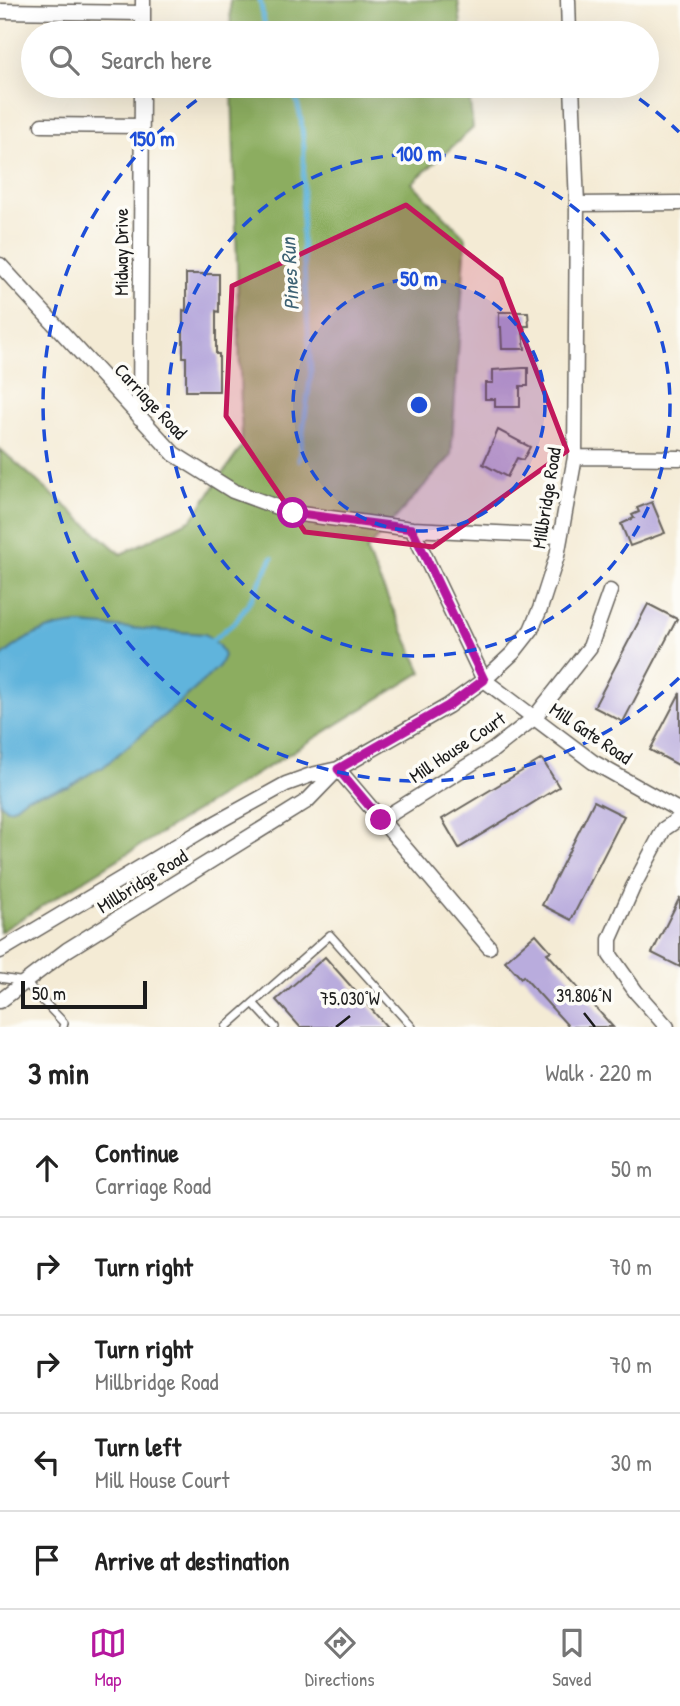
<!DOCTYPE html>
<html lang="en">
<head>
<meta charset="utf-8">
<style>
	body { margin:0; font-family:"Patrick Hand",sans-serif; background:#f2f2f2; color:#222 }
	.scale { position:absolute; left:21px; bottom:18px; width:126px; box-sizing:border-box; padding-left:7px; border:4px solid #1c1c1c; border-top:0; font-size:19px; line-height:24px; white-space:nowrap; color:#1c1c1c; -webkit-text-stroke:5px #fdfcf7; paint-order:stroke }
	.stop { position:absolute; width:21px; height:21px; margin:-16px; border:5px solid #b5179e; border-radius:50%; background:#fff }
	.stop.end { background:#b5179e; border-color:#fff; box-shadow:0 2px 7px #0008 }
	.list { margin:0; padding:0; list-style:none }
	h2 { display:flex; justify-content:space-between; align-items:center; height:91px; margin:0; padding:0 28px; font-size:30px }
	h2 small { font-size:23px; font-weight:400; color:#767676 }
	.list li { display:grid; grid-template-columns:46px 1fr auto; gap:21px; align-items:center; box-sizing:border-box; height:98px; padding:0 28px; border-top:2px solid #e0e0e0 }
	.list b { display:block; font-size:26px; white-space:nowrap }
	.list p { margin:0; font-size:23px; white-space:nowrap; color:#767676 }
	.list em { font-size:23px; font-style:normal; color:#767676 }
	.icon { flex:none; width:38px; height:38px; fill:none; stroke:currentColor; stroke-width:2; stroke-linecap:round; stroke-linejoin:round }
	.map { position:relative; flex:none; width:680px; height:1027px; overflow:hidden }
	.search { position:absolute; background:#fff; box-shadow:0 7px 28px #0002; left:21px; right:21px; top:21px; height:77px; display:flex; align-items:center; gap:18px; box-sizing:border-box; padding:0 24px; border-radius:38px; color:#767676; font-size:26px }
	.sheet { height:581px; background:#fff }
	nav { display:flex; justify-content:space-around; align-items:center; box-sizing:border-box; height:98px; border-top:2px solid #e0e0e0; background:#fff; font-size:19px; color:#767676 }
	nav a { display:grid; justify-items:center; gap:4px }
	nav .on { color:#b5179e }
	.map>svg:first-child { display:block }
	.forest { fill:#8cad61; stroke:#54643e; stroke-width:2 }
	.water { fill:#60b4dc; stroke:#3e687c; stroke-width:2 }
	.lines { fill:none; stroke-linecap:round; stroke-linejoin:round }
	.stream { stroke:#60b4dc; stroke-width:5 }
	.building { fill:#b9acdd }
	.service-casing { stroke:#68645d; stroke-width:10 }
	.minor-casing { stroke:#68645d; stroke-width:17 }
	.service { stroke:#fff; stroke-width:7 }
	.minor { stroke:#fff; stroke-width:14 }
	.route { stroke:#b5179e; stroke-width:9 }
	.marked { fill:#c2185b; fill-opacity:0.2; stroke:#c2185b; stroke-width:5; stroke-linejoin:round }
	.ticks { fill:none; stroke:#1c1c1c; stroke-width:2.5 }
	.ring { fill:none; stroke:#1d4ed8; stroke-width:3.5; stroke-dasharray:12 9 }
	.labels { text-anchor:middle; stroke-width:7; stroke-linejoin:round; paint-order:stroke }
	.street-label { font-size:19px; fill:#1c1c1c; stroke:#fdfcf7 }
	.water-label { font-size:21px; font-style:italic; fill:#3b6072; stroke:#fdfcf7 }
	.ticks-label { font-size:18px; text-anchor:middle; fill:#1c1c1c; stroke:#fdfcf7; stroke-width:7; stroke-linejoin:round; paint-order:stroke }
	.centre { fill:#1d4ed8; stroke:#fdfcf7; stroke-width:3.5 }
	.ring-label { font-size:21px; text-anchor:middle; font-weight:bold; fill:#1d4ed8; stroke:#fdfcf7; stroke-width:7; stroke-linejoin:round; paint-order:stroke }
</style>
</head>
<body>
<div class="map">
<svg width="680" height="1027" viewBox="0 0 680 1027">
	<rect width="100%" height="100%" fill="#fdfcf7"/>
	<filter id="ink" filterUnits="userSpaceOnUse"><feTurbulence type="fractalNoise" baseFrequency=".0143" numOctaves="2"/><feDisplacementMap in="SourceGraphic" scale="14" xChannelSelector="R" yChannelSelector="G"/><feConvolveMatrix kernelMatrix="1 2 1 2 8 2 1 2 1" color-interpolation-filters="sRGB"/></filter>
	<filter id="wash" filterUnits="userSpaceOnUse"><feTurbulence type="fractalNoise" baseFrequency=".00686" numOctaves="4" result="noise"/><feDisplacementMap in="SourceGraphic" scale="28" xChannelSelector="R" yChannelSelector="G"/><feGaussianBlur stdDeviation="1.57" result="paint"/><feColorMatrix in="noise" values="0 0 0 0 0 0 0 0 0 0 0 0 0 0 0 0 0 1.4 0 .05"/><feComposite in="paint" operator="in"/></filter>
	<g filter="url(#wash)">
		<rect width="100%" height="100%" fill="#f4ebd5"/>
		<!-- forest -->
		<path class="forest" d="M 230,0 L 458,0 L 462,33 L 231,33 Z
			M 232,86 L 468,86 L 473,128 L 412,183 L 466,238 L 451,456 L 366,551 L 422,672 L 0,932 L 0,449 L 121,554 L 192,519 L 242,446 Z"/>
		<!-- water -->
		<path class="water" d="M 80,624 L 205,634 C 214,641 221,645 224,656 L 219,666 L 194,690 L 102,768 L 99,768 L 68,787 L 27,797 L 13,808 L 6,809 L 0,802 L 0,658 C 25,636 47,626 80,624 Z"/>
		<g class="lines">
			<!-- stream -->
			<path class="stream" d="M 260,0 L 265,26 L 270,33
				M 293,86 L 301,118 L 304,149 L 302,237 L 311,373 L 299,460
				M 208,644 L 236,621 L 252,598 L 272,558"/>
		</g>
		<g id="blocks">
			<!-- building -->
			<path class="building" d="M 186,274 L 219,274 L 219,312 L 216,311 L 216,354 L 219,354 L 219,391 L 186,391 L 186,357 L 183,357 L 183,310 L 186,311 Z
				M 499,312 L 528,312 L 529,326 L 523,326 L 525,329 L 525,333 L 523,333 L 525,349 L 502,349 L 501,327 L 499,327 Z
				M 523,368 L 528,368 L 528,386 L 520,386 L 520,407 L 495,407 L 495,399 L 485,399 L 485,383 L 493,383 L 493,370 Z
				M 498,430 L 530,447 L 523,460 L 517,458 L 507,477 L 483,464 Z
				M 652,502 L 665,533 L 630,546 L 621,524 L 634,518 L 632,515 L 639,512 L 637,508 Z
				M 648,604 L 677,619 L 623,722 L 594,707 Z
				M 680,693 L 680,766 L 650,750 Z
				M 542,759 L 559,787 L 459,848 L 442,819 Z
				M 594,801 L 624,816 L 571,920 L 542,905 Z
				M 680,897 L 680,967 L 652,953 Z
				M 536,934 L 551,951 L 547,953 L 613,1027 L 569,1027 L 523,976 L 521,978 L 505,961 Z
				M 325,957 L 387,1027 L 300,1027 L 276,1000 Z"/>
		</g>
	</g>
	<g filter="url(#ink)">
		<use href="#blocks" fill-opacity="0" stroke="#68645d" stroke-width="2"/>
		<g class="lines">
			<!-- service casing -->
			<g class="service-casing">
				<path id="service" d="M 0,978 L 25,982 L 64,1023 L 63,1027
					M 253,1003 L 275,1027
					M 226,1027 L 330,935 L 412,1027"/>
			</g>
			<!-- minor casing -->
			<g class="minor-casing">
				<path id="minor" d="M 568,0 L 569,33
					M 0,11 L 143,13
					M 143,33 L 143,0
					M 42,125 L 141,126
					M 577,204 L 680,203
					M 0,265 L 174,454 L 233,491 L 293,513 L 412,529 L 560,536
					M 140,418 L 142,86
					M 575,457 L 680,458
					M 412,529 L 484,680 L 593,762 L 680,811
					M 338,769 L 489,947
					M 381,820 L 493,750 L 534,718 L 590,647 L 610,591
					M 0,951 L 203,830 L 286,784 L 311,775 L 338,769 L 448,706 L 484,680 L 513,653 L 531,630 L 540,609 L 557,556 L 575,457 L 577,204 L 572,86
					M 0,1001 L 67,950 L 307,801 L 338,769
					M 667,1027 L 636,992 L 610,955 L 610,939 L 633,887 L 664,829 L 680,818"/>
			</g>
			<!-- service -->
			<use href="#service" class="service"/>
			<!-- minor -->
			<use href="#minor" class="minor"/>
		</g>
	</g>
	<g class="lines" filter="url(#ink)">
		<!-- route -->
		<path class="route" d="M 293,513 L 412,529 L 484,680 L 448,706 L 338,769 L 381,820"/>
	</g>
	<!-- marked area -->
	<path class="marked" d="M 406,205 L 501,279 L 567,451 L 433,547 L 305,532 L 226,416 L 232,286 Z"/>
	<!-- ticks -->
	<path class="ticks" d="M 584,1013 L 595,1027M 336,1027 L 350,1016"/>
	<!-- distance rings -->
	<circle cx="419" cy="405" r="126" fill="#1d4ed8" fill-opacity=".12"/>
	<g class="ring">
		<circle cx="419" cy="405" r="126"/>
		<circle cx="419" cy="405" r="251"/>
		<path d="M679 678A377 377 0 1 1 216 87M357 33A377 377 0 0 1 481 33M622 87A377 377 0 0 1 679 132"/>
	</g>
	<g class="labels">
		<!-- street labels -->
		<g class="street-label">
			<text transform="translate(121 252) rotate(-90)" y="7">Midway Drive</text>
			<text transform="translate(151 401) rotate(47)" y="7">Carriage Road</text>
			<text transform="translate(546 498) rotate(-81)" y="7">Millbridge Road</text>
			<text transform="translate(591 733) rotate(34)" y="7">Mill Gate Road</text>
			<text transform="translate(457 747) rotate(-34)" y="7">Mill House Court</text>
			<text transform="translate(142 881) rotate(-32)" y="7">Millbridge Road</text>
		</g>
		<!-- water labels -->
		<g class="water-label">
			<text transform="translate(290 274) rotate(-93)" y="7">Pines Run</text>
		</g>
	</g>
	<g class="ticks-label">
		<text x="584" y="1002">39.806°N</text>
		<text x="350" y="1005">75.030°W</text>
	</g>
	<circle cx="419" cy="405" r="10" class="centre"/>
	<g class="ring-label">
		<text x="152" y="146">150 m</text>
		<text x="419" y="161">100 m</text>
		<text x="419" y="286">50 m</text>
	</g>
</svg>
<div class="scale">50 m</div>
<div class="stop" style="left:293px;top:513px"></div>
<div class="stop end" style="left:381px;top:820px"></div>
<div class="search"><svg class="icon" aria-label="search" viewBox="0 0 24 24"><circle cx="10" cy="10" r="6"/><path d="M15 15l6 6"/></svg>Search here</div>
</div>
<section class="sheet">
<h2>3 min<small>Walk · 220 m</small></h2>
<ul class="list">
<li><svg class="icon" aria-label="ahead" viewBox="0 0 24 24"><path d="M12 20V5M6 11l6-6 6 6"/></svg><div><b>Continue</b><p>Carriage Road</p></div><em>50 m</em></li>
<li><svg class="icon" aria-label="right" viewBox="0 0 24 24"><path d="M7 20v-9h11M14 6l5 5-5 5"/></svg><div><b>Turn right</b></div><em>70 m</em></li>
<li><svg class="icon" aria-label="right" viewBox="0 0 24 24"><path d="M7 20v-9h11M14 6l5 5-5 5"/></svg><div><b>Turn right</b><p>Millbridge Road</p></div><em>70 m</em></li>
<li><svg class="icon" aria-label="left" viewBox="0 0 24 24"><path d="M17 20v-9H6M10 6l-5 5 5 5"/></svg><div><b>Turn left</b><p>Mill House Court</p></div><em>30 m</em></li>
<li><svg class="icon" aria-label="arrive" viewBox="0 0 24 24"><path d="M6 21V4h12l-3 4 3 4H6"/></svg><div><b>Arrive at destination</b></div></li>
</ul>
</section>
<nav>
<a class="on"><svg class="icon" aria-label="map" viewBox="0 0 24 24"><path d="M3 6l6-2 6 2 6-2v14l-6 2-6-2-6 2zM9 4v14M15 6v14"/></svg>Map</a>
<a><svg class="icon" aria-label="directions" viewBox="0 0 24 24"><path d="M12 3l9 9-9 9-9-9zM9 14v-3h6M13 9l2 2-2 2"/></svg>Directions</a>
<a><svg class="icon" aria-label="saved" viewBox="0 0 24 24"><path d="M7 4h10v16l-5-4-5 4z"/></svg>Saved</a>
</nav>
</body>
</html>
